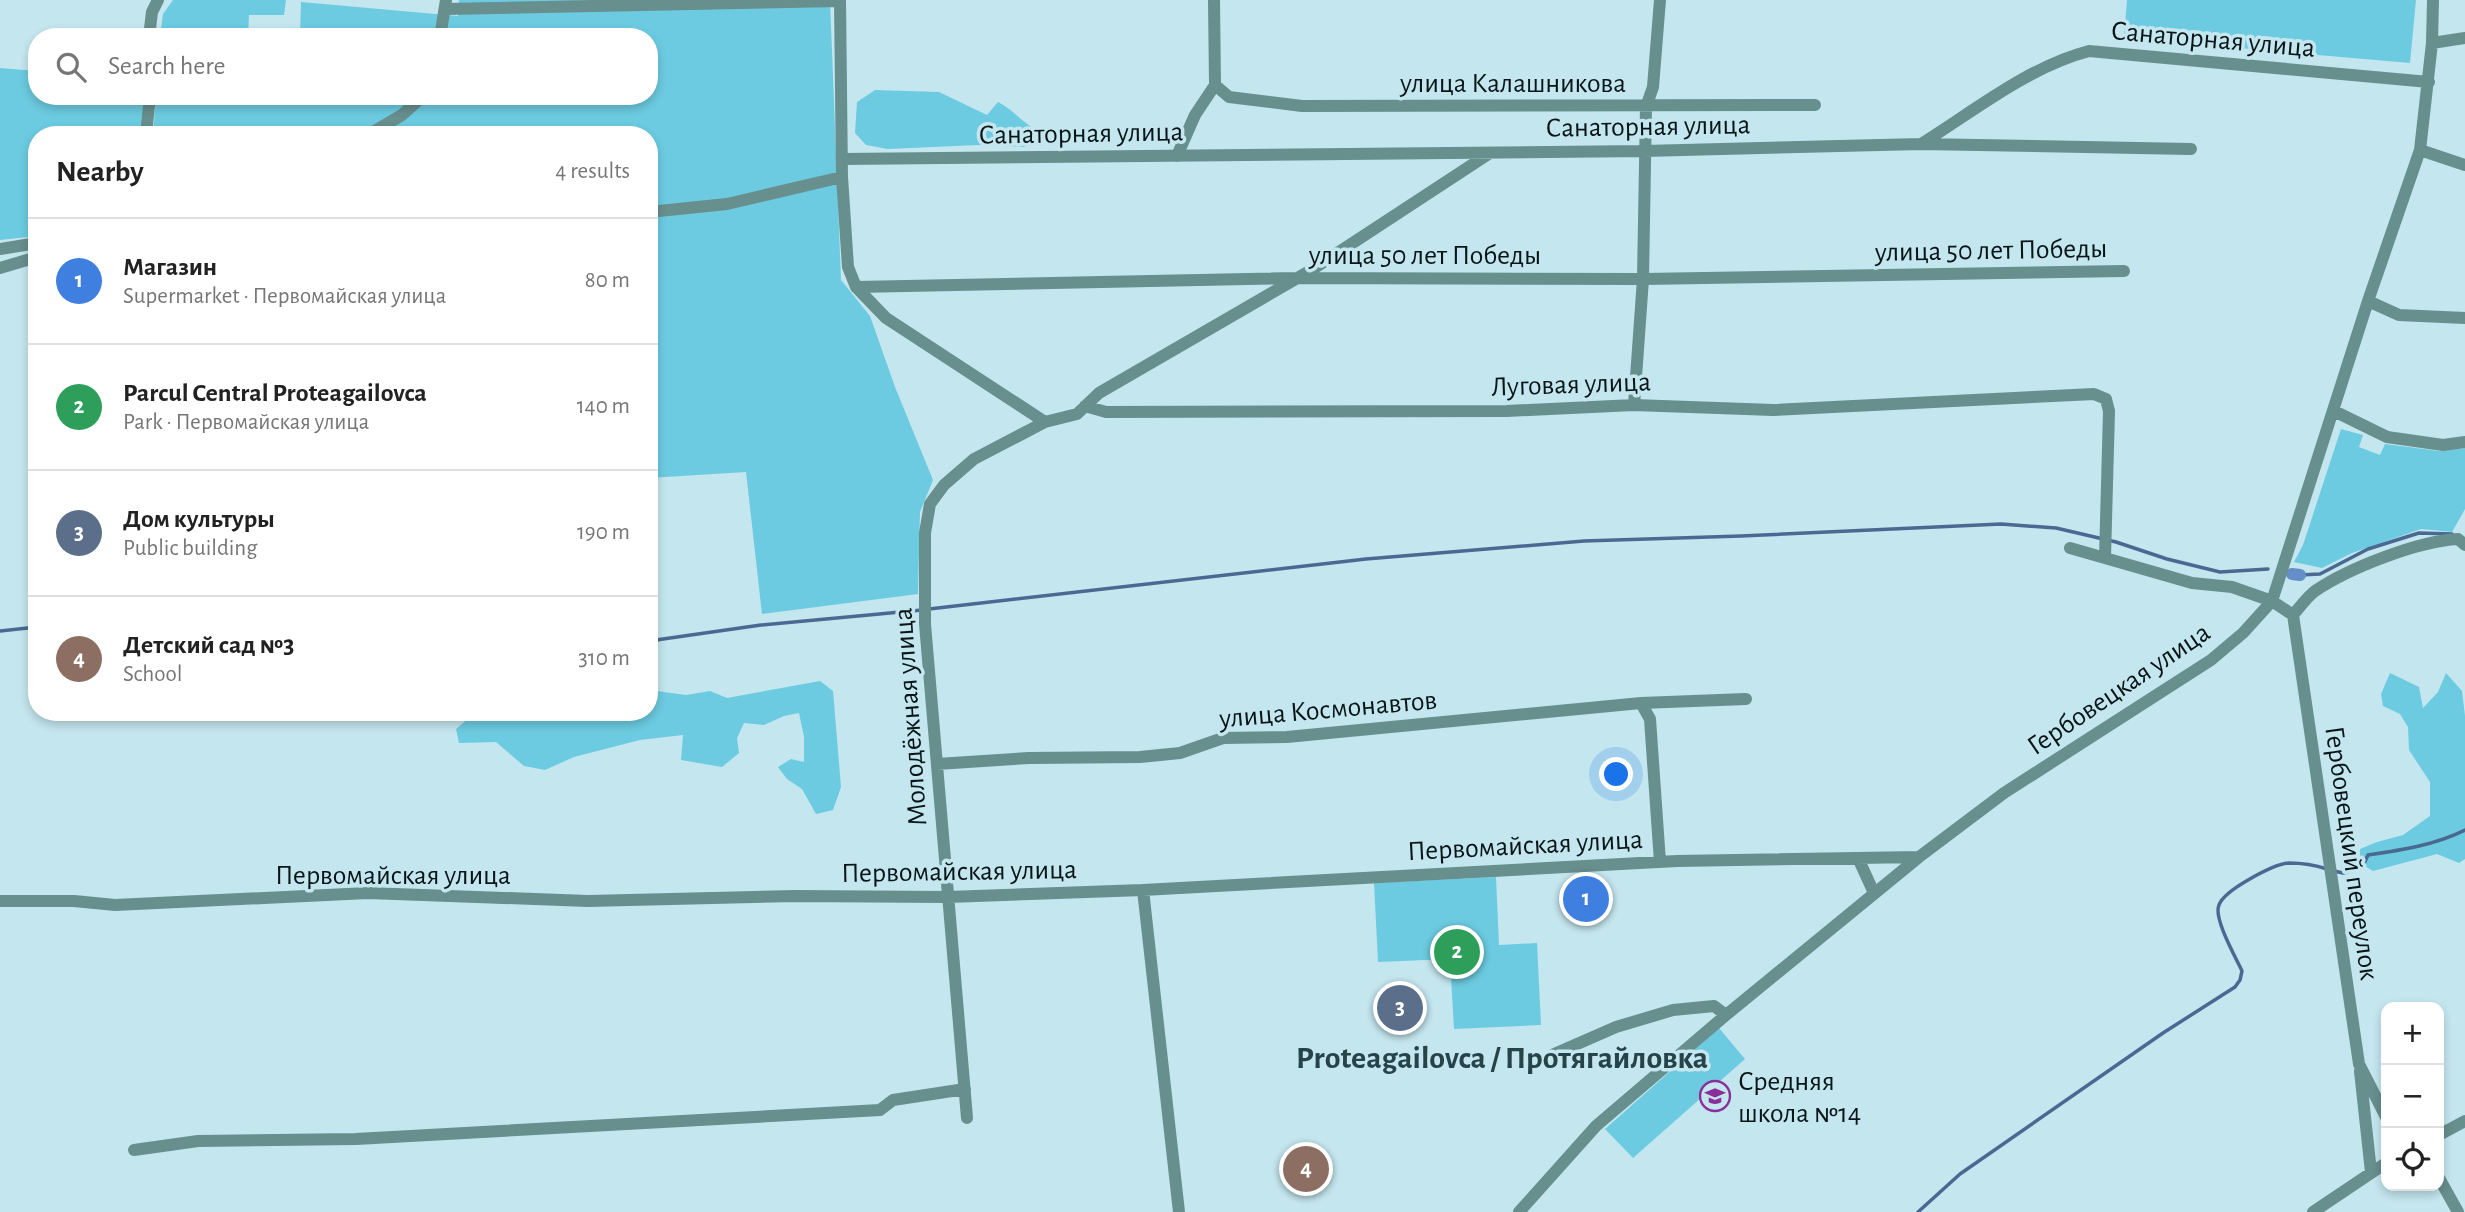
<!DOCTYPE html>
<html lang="en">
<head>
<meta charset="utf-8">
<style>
	body { margin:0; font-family:"Alegreya Sans",sans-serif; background:#f2f2f2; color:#222 }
	.controls { position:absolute; right:21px; bottom:21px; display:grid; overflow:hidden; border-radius:14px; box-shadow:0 4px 10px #0003 }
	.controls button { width:63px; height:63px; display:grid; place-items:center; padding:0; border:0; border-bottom:2px solid #e0e0e0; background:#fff; color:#222; font:35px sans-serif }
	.you { position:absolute; left:1617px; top:775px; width:24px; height:24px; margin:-18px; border:5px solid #fff; border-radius:50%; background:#1a73e8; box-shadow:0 0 0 10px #1a73e833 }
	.badge { display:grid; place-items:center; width:46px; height:46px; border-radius:50%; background:#1a73e8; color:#fff; font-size:23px; font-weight:700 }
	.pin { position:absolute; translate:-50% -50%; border:4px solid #fff; box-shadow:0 2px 7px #0006 }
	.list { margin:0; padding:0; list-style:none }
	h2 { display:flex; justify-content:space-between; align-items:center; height:91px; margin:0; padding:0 28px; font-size:30px }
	h2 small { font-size:23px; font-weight:400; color:#767676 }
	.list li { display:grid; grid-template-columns:46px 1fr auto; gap:21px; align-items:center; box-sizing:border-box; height:126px; padding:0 28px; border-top:2px solid #e0e0e0 }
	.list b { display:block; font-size:26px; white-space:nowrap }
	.list p { margin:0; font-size:23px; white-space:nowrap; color:#767676 }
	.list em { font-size:23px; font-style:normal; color:#767676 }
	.icon { flex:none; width:38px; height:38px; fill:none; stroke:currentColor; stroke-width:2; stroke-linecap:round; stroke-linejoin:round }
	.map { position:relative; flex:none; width:2465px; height:1212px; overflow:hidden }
	.search { position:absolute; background:#fff; box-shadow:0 4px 10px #0003; left:28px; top:28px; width:630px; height:77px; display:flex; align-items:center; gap:18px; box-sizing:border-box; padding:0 24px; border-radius:28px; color:#767676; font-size:26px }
	.panel { position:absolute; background:#fff; box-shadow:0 4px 10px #0003; left:28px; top:126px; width:630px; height:595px; border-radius:28px }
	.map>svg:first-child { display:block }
	.green { fill:#6ccbe1 }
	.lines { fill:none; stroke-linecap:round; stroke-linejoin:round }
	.stream { stroke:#496992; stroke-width:3.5 }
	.canal { stroke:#658dc7; stroke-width:12 }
	.minor { stroke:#678f8e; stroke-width:12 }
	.labels { text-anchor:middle; stroke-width:7; stroke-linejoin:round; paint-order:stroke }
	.street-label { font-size:28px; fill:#091518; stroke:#c4e6ee }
	.poi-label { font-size:28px; fill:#091518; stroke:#c4e6ee; text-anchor:start }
	.quarter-label { font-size:32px; font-weight:bold; fill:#26434a; stroke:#c4e6ee }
</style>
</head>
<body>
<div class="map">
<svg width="2465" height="1212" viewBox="0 0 2465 1212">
	<rect width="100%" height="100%" fill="#c4e6ee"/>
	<!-- green -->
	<path class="green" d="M 173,0 L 286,0 L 284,15 L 249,15 L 248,37 L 160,37 L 163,14 Z
		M 459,0 L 830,0 L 841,280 L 870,316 L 895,387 L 933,480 L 920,512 L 918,594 L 762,614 L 746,472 L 649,478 L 649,135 L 153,135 L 156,96 L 649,96 L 649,37 L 300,37 L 301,2 L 458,16 Z
		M 2127,0 L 2416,0 L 2410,63 L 2124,38 Z
		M 0,68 L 37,71 L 37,96 L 146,96 L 141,135 L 37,135 L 37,236 L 0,240 Z
		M 875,90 L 939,92 L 987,115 L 998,102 C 1012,109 1020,120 1033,128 L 1025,147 L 978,145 L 888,149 L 866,145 L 855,133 L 857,102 Z
		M 2341,429 L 2363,435 L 2359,447 L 2380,455 L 2385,444 L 2439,451 L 2465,448 L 2465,509 L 2452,532 L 2421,529 L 2352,553 L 2322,568 L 2294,562 L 2303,545 Z
		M 2390,673 L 2419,687 L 2423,708 L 2438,692 L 2446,673 L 2462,691 L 2465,716 L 2465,859 L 2459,863 L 2437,854 L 2373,871 L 2360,863 L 2360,849 L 2377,842 L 2403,835 L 2430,816 L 2430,782 L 2409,750 L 2408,727 L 2400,714 L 2383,706 L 2381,694 Z
		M 820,681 L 833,691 L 841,787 L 833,810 L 816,814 L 802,789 L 787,779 L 778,767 L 791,759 L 804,762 L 804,737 L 799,713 L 784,716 L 764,725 L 744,723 L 737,738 L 739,753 L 722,767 L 681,760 L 683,735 L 640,740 L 574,757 L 545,770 L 524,766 L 496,742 L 459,743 L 456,729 L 470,717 L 472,712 L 525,712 L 528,715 L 533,712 L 649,712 L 649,690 L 686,695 L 710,691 L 727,698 Z
		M 1496,877 L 1499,945 L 1537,943 L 1541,1025 L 1454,1029 L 1450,959 L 1378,962 L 1374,883 Z
		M 1719,1028 L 1745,1059 L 1633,1158 L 1605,1129 Z"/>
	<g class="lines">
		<!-- stream -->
		<path class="stream" d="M 2300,575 L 2320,574 L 2368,549 L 2419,533 L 2452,534
			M 929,609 L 1366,559 L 1584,541 L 1741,536 L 2001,524 L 2056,528 L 2116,542 L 2167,559 L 2220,572 L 2268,569
			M 0,631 L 37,627
			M 649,641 L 761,625 L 922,610
			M 2334,871 L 2343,873 L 2362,868 L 2368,855 C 2402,850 2435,845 2465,830
			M 1918,1212 L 1960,1174 L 2163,1033 L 2235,987 L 2240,980 L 2242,971 C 2236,958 2213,918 2219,905 C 2224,890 2274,864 2289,863 C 2302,863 2315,865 2327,869"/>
		<!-- canal -->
		<path class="canal" d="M 2292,574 L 2300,575"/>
		<!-- minor -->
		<path class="minor" d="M 840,0 L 842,177 L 848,267 L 856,287 L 1296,278 L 1643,279 L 2124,271
			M 445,9 L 840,1
			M 149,37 L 152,12 L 158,0
			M 440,37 L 446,0
			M 2432,43 L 2465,38
			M 1215,85 L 1229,97 L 1302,106 L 1815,105
			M 146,135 L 150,96
			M 368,135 L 402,115 L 423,96
			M 1921,144 C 1974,111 2028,67 2089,51 L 2429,82
			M 2420,150 L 2465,165
			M 1177,156 L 1195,115 L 1215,85 L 1214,0
			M 842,159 L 1644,151 L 1921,144 L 2191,149
			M 649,212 L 727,204 L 842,177
			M 0,249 L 37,243
			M 0,268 L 37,257
			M 856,287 L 886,318 L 1045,422
			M 2368,301 L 2399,315 L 2465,318
			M 1634,405 L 1643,279 L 1646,107 L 1653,87 L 1660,0
			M 1085,406 L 1106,412 L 1507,411 L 1634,405 L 1773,410 L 2094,394 L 2106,399 L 2109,411 L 2105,558
			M 2334,411 L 2387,437 L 2443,445 L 2465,442
			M 2070,548 L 2192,583 L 2232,587 L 2272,601 L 2293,615 L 2359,1064 L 2386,1117
			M 2293,615 C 2300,607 2307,597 2315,591 C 2349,568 2418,541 2458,539 L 2465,545
			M 1641,703 L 1746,699
			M 937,764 L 1029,758 L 1140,757 L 1180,753 L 1223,738 L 1287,737 L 1641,703 L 1650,719 L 1660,862
			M 1858,858 L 1874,893
			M 1143,890 L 1179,1212
			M 0,901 L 74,901 L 115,905 L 368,893 L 588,901 L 795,896 L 948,897 L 1143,890 L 1677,861 L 1919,857
			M 1552,1055 L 1616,1027 L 1673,1010 L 1714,1006 L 1726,1015
			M 2360,1071 L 2371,1172
			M 967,1118 L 925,624 L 925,533 L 930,504 L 944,485 L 974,459 L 1045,422 L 1077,414 L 1099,393 L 1313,269 L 1490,153
			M 2439,1135 L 2465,1121
			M 134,1150 L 198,1141 L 356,1139 L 880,1110 L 893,1100 L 965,1089
			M 2439,1178 L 2458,1212
			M 1519,1212 L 1596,1126 L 1726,1015 L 1919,857 L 2004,793 L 2211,660 L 2243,633 L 2272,601 L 2368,301 L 2420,150 L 2432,43 L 2433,0
			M 2313,1212 L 2386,1163"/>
	</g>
	<!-- icons -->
	<defs>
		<g id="school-ring" transform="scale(1.575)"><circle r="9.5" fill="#c4e6ee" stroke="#8b2e99" stroke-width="1.5"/><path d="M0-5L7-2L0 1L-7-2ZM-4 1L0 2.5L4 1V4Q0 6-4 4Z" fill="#8b2e99"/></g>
	</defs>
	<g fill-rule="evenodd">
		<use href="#school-ring" x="1715" y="1096"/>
	</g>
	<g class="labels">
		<!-- street labels -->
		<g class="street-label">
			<text transform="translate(2213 38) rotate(5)" y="10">Санаторная улица</text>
			<text x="1513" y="92">улица Калашникова</text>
			<text transform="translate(1648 125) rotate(-1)" y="10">Санаторная улица</text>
			<text transform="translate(1081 132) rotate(-1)" y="10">Санаторная улица</text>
			<text transform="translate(1991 249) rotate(-1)" y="10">улица 50 лет Победы</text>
			<text x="1425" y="264">улица 50 лет Победы</text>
			<text transform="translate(1571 383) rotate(-2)" y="10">Луговая улица</text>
			<text transform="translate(2118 688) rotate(-34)" y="10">Гербовецкая улица</text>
			<text transform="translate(1328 708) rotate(-5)" y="10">улица Космонавтов</text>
			<text transform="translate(909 717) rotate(-94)" y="10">Молодёжная улица</text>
			<text transform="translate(1525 844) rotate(-3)" y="10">Первомайская улица</text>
			<text transform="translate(2353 853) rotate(82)" y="10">Гербовецкий переулок</text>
			<text transform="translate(959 870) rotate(-1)" y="10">Первомайская улица</text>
			<text x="393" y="884">Первомайская улица</text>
		</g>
		<!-- poi labels -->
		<g class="poi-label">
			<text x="1738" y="1090">Средняя<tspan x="1738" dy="32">школа №14</tspan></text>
		</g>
		<!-- quarter labels -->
		<g class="quarter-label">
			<text x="1502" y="1068">Proteagailovca / Протягайловка</text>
		</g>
	</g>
</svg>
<div class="controls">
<button>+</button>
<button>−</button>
<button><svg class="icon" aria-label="locate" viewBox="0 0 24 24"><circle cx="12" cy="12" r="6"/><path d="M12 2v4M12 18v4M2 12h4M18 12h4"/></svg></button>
</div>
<div class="you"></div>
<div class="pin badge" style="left:1586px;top:899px;background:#3f7fe0">1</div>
<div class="pin badge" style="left:1457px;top:952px;background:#2e9e5b">2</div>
<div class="pin badge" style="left:1400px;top:1008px;background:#5c6f8a">3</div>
<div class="pin badge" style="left:1306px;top:1169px;background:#8d6e63">4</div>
<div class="search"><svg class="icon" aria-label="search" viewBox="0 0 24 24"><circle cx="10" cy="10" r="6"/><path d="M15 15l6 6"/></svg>Search here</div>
<section class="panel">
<h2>Nearby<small>4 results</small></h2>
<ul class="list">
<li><span class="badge" style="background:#3f7fe0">1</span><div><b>Магазин</b><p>Supermarket · Первомайская улица</p></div><em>80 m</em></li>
<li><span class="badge" style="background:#2e9e5b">2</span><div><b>Parcul Central Proteagailovca</b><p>Park · Первомайская улица</p></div><em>140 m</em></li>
<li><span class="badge" style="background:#5c6f8a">3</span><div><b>Дом культуры</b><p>Public building</p></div><em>190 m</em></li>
<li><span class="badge" style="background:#8d6e63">4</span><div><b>Детский сад №3</b><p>School</p></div><em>310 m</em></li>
</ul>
</section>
</div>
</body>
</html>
